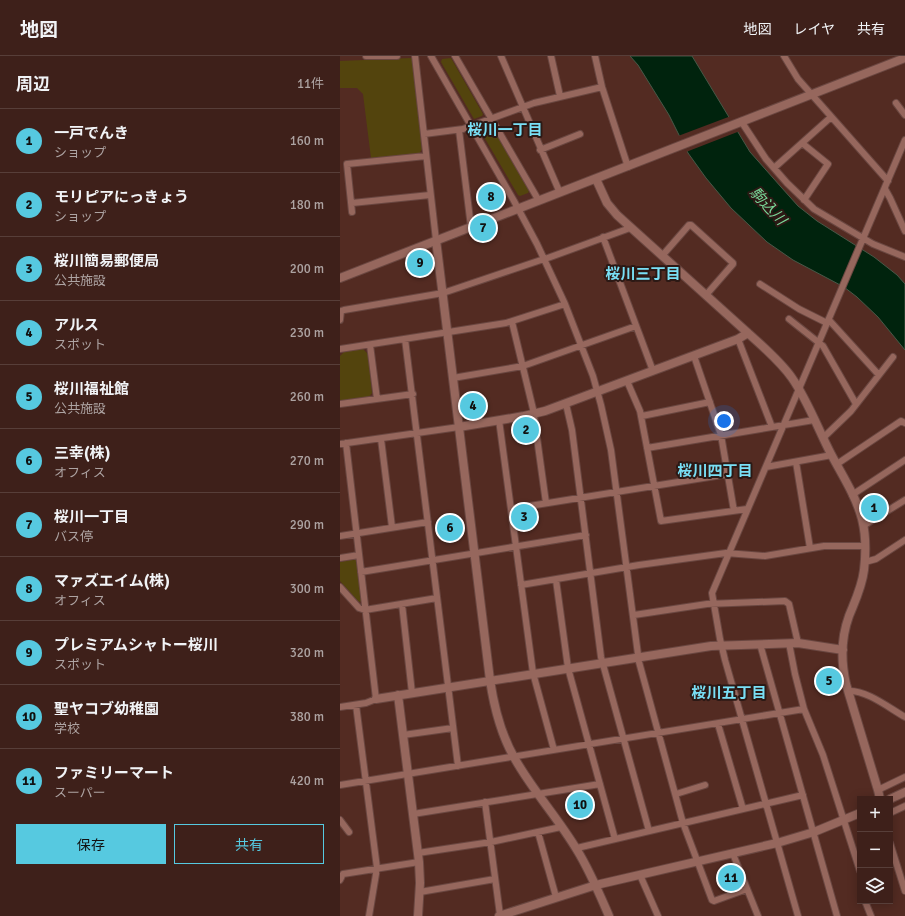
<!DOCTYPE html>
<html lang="ja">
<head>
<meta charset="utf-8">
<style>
	body { margin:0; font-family:Signika,"Noto Sans JP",sans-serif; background:#492d27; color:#f1f3f6 }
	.controls { position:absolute; right:12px; bottom:12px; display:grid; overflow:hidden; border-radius:0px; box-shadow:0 2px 10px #0003 }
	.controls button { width:36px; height:36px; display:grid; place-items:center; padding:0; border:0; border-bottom:1px solid #573e39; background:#3e201a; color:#f1f3f6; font:20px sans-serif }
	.you { position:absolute; left:384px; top:365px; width:14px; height:14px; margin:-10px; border:3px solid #fff; border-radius:50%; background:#1a73e8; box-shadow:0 0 0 6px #1a73e833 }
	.badge { display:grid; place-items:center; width:26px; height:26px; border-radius:50%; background:#56c9e0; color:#111; font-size:13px; font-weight:700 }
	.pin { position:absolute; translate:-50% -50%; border:2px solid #fff; box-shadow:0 1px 4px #0006 }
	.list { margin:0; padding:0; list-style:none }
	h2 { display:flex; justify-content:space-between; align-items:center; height:52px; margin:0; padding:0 16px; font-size:17px }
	h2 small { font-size:13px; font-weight:400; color:#ada3a2 }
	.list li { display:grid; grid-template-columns:26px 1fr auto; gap:12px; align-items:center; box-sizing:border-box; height:64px; padding:0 16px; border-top:1px solid #573e39 }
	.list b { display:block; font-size:15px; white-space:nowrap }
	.list p { margin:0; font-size:13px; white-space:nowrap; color:#ada3a2 }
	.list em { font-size:13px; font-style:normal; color:#ada3a2 }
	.actions { display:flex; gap:8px; padding:12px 16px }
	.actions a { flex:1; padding:9px 0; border:1px solid #56c9e0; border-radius:0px; text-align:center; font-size:14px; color:#56c9e0 }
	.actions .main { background:#56c9e0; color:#111 }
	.icon { flex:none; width:22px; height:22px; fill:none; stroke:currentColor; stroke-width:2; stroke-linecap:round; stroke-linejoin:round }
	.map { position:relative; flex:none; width:565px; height:860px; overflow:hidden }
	header { display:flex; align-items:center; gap:24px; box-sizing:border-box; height:56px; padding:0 20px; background:#3e201a; border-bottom:1px solid #573e39 }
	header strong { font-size:19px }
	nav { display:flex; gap:22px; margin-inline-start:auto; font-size:14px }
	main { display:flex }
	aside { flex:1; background:#3e201a }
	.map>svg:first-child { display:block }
	.green { fill:#53440d }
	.water { fill:#00230d; stroke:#475847 }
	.pier { fill:#532b22 }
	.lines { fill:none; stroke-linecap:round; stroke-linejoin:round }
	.street-casing { stroke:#6a4741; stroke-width:8 }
	.secondary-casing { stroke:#6a4741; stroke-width:10 }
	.street { stroke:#96675d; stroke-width:6 }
	.secondary { stroke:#96675d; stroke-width:8 }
	.labels { text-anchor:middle; stroke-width:4; stroke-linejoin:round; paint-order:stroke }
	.neighbourhood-label { font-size:15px; font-weight:bold; fill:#79dff5; stroke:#2c1915 }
	.water-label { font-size:15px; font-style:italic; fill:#7ad999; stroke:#2c1915 }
</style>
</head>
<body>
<header>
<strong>地図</strong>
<nav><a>地図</a><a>レイヤ</a><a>共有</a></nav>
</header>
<main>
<aside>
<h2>周辺<small>11件</small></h2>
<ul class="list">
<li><span class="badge">1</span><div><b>一戸でんき</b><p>ショップ</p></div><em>160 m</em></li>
<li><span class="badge">2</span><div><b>モリピアにっきょう</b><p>ショップ</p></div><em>180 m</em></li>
<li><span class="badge">3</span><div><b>桜川簡易郵便局</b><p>公共施設</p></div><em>200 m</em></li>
<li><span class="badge">4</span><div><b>アルス</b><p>スポット</p></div><em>230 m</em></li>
<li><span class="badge">5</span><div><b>桜川福祉館</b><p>公共施設</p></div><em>260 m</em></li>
<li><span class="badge">6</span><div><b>三幸(株)</b><p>オフィス</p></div><em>270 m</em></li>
<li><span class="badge">7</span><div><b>桜川一丁目</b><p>バス停</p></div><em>290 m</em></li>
<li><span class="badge">8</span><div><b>マァズエイム(株)</b><p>オフィス</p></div><em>300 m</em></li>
<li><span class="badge">9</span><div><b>プレミアムシャトー桜川</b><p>スポット</p></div><em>320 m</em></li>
<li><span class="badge">10</span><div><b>聖ヤコブ幼稚園</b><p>学校</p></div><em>380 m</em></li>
<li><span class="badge">11</span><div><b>ファミリーマート</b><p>スーパー</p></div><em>420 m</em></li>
</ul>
<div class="actions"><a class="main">保存</a><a>共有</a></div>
</aside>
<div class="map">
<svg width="565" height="860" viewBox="0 0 565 860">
	<rect width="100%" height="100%" fill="#532b22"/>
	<!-- green -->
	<path class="green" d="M 72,2 L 82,93 L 79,98 L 31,102 L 23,38 L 17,32 L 0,32 L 0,5 Z
		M 111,2 L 143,58 L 142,60 L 134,63 L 101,6 L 102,3 Z
		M 148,67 L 150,68 L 189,135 L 188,137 L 180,140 L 178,139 L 140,74 L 141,71 Z
		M 23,293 L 28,298 L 32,337 L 29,341 L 0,345 L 0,300 L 5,295 Z
		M 15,503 L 17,504 L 22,545 L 19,546 L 0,525 L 0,506 Z"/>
	<!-- water -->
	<path class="water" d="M 290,0 L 352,0 L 410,96 L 441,131 L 458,150 L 477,165 L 534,201 L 557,219 L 565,228 L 565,294 L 538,261 L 517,241 L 504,231 L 453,204 L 427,186 L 391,152 L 366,122 L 348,97 L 329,59 L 298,9 Z"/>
	<!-- pier -->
	<path class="pier" d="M 391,60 L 400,75 L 346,96 L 338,80 Z"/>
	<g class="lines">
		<!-- street casing -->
		<g class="street-casing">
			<path id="street" d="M 26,0 L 57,0
				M 75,0 L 96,184
				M 91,0 L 174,145 L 197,188 L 225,248 L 253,320 L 261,349 L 271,394 L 299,606 L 343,767 L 372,844 L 374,845 L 407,833
				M 115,0 L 199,145
				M 161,0 L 220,137
				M 211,0 L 220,40
				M 255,0 L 262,31 L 288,111
				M 444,0 L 458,23 L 548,125
				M 556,47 L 565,59
				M 401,65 L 426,103 L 447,127 L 474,153 L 533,188 L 565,201
				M 119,74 L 131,171
				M 84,78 L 123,73 L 194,47 L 262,31
				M 462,87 L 488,108 L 464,144
				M 200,94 L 240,78
				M 434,112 L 491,61
				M 545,133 L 550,142 L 565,175
				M 12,147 L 90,139
				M 12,156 L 7,108 L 86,100
				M 263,181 L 313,315
				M 322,200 L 349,169 L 351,169 L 393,207 L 393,208 L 366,239
				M 205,203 L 290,172
				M 420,228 L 459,253 L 487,267
				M 449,263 L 483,290 L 516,348
				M 0,264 L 1,255 L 4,254 L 103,237 L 204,203
				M 489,264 L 538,318
				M 172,266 L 193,353 L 206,447
				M 65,283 L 118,710
				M 398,283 L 432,371
				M 30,289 L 37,343
				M 0,293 L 166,267 L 225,248
				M 354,300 L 381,379 L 394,455
				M 113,322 L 183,310 L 296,270
				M 287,325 L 300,355 L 321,465 L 407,453
				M 0,348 L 73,338
				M 226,348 L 232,374 L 261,601 L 309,775
				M 302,360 L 370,346
				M 159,364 L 193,617 L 214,694
				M 483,382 L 511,355 L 553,301
				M 41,383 L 52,471
				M 0,388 L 119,371
				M 307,392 L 474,364
				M 456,406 L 470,492
				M 497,408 L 561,365 L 565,367
				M 426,411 L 492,399
				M 512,439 L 565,404
				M 171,453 L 388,418
				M 523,470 L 565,444
				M 0,480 L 88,466
				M 0,502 L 19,499
				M 525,506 L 536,503 L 565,484
				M 21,516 L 246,479
				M 216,524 L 228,612 L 275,783
				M 181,529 L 299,509 L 386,497 L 425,500 L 484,490 L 525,490
				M 0,531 L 19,552 L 25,554 L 97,542
				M 62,548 L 72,637
				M 294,559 L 367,548 L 445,545 L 449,548 L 458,587
				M 449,587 L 455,618 L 464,653 L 483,699 L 520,815
				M 420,588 L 497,860
				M 508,635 C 527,634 549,652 565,661
				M 16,649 L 37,812 L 29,860
				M 0,651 L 26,647 L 36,643 L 6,387
				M 378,668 L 403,753
				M 63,679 L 113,672
				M 0,729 L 464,653
				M 538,734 L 565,721
				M 336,738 L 365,729
				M 145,746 L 160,859
				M 550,757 L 565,750
				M 73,758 L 260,728
				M 0,764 L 9,776
				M 198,776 L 216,841
				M 550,787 L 565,835
				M 237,792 L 463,739
				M 78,797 L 151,786 L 221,771
				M 393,798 L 418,860
				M 300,819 L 318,860
				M 0,824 L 3,818 L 79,806
				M 80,836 L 155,823
				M 525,845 L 531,860
				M 458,860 L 385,604 L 380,583 L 372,537 L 565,84"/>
		</g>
		<!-- secondary casing -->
		<g class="secondary-casing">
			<path id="secondary" d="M 256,123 L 267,147 L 277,159 L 419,287 C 431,298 443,309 452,322 C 468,345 478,373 491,398 C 502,419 516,440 522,463 C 526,479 526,497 524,514 C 522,531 515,545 509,560 C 501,582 501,606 506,628 L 538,734 L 540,743
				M 96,184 L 150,624 C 154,651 161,679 175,703 C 193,735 218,762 237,794 C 250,815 259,837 269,860
				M 0,222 L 565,2
				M 119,371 L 184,360 L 205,355 L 398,283 L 408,277
				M 58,639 L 79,806 L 80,827 L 78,860
				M 36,643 L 371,590 L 458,587 L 503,594
				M 550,743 L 565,736
				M 159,860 L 256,829 L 437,787 L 474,776 L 520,757"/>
		</g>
		<!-- street -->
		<use href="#street" class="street"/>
		<!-- secondary -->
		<use href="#secondary" class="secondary"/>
	</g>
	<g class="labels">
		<!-- neighbourhood labels -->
		<g class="neighbourhood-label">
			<text x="165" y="79">桜川一丁目</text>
			<text x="303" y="223">桜川三丁目</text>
			<text x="375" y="420">桜川四丁目</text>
			<text x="389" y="642">桜川五丁目</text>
		</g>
		<!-- water labels -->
		<g class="water-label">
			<text transform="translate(428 150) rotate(47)" y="5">駒込川</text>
		</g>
	</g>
</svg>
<div class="controls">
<button>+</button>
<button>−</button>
<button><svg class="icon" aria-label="layers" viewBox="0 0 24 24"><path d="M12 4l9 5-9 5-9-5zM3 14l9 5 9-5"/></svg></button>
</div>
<div class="you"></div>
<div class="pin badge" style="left:534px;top:452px">1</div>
<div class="pin badge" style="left:186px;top:374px">2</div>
<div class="pin badge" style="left:184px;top:461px">3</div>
<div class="pin badge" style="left:133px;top:350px">4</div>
<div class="pin badge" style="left:489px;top:625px">5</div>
<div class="pin badge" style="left:110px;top:472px">6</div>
<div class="pin badge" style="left:143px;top:172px">7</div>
<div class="pin badge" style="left:151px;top:141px">8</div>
<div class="pin badge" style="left:80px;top:207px">9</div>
<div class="pin badge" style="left:240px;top:749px">10</div>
<div class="pin badge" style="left:391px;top:822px">11</div>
</div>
</main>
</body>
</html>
